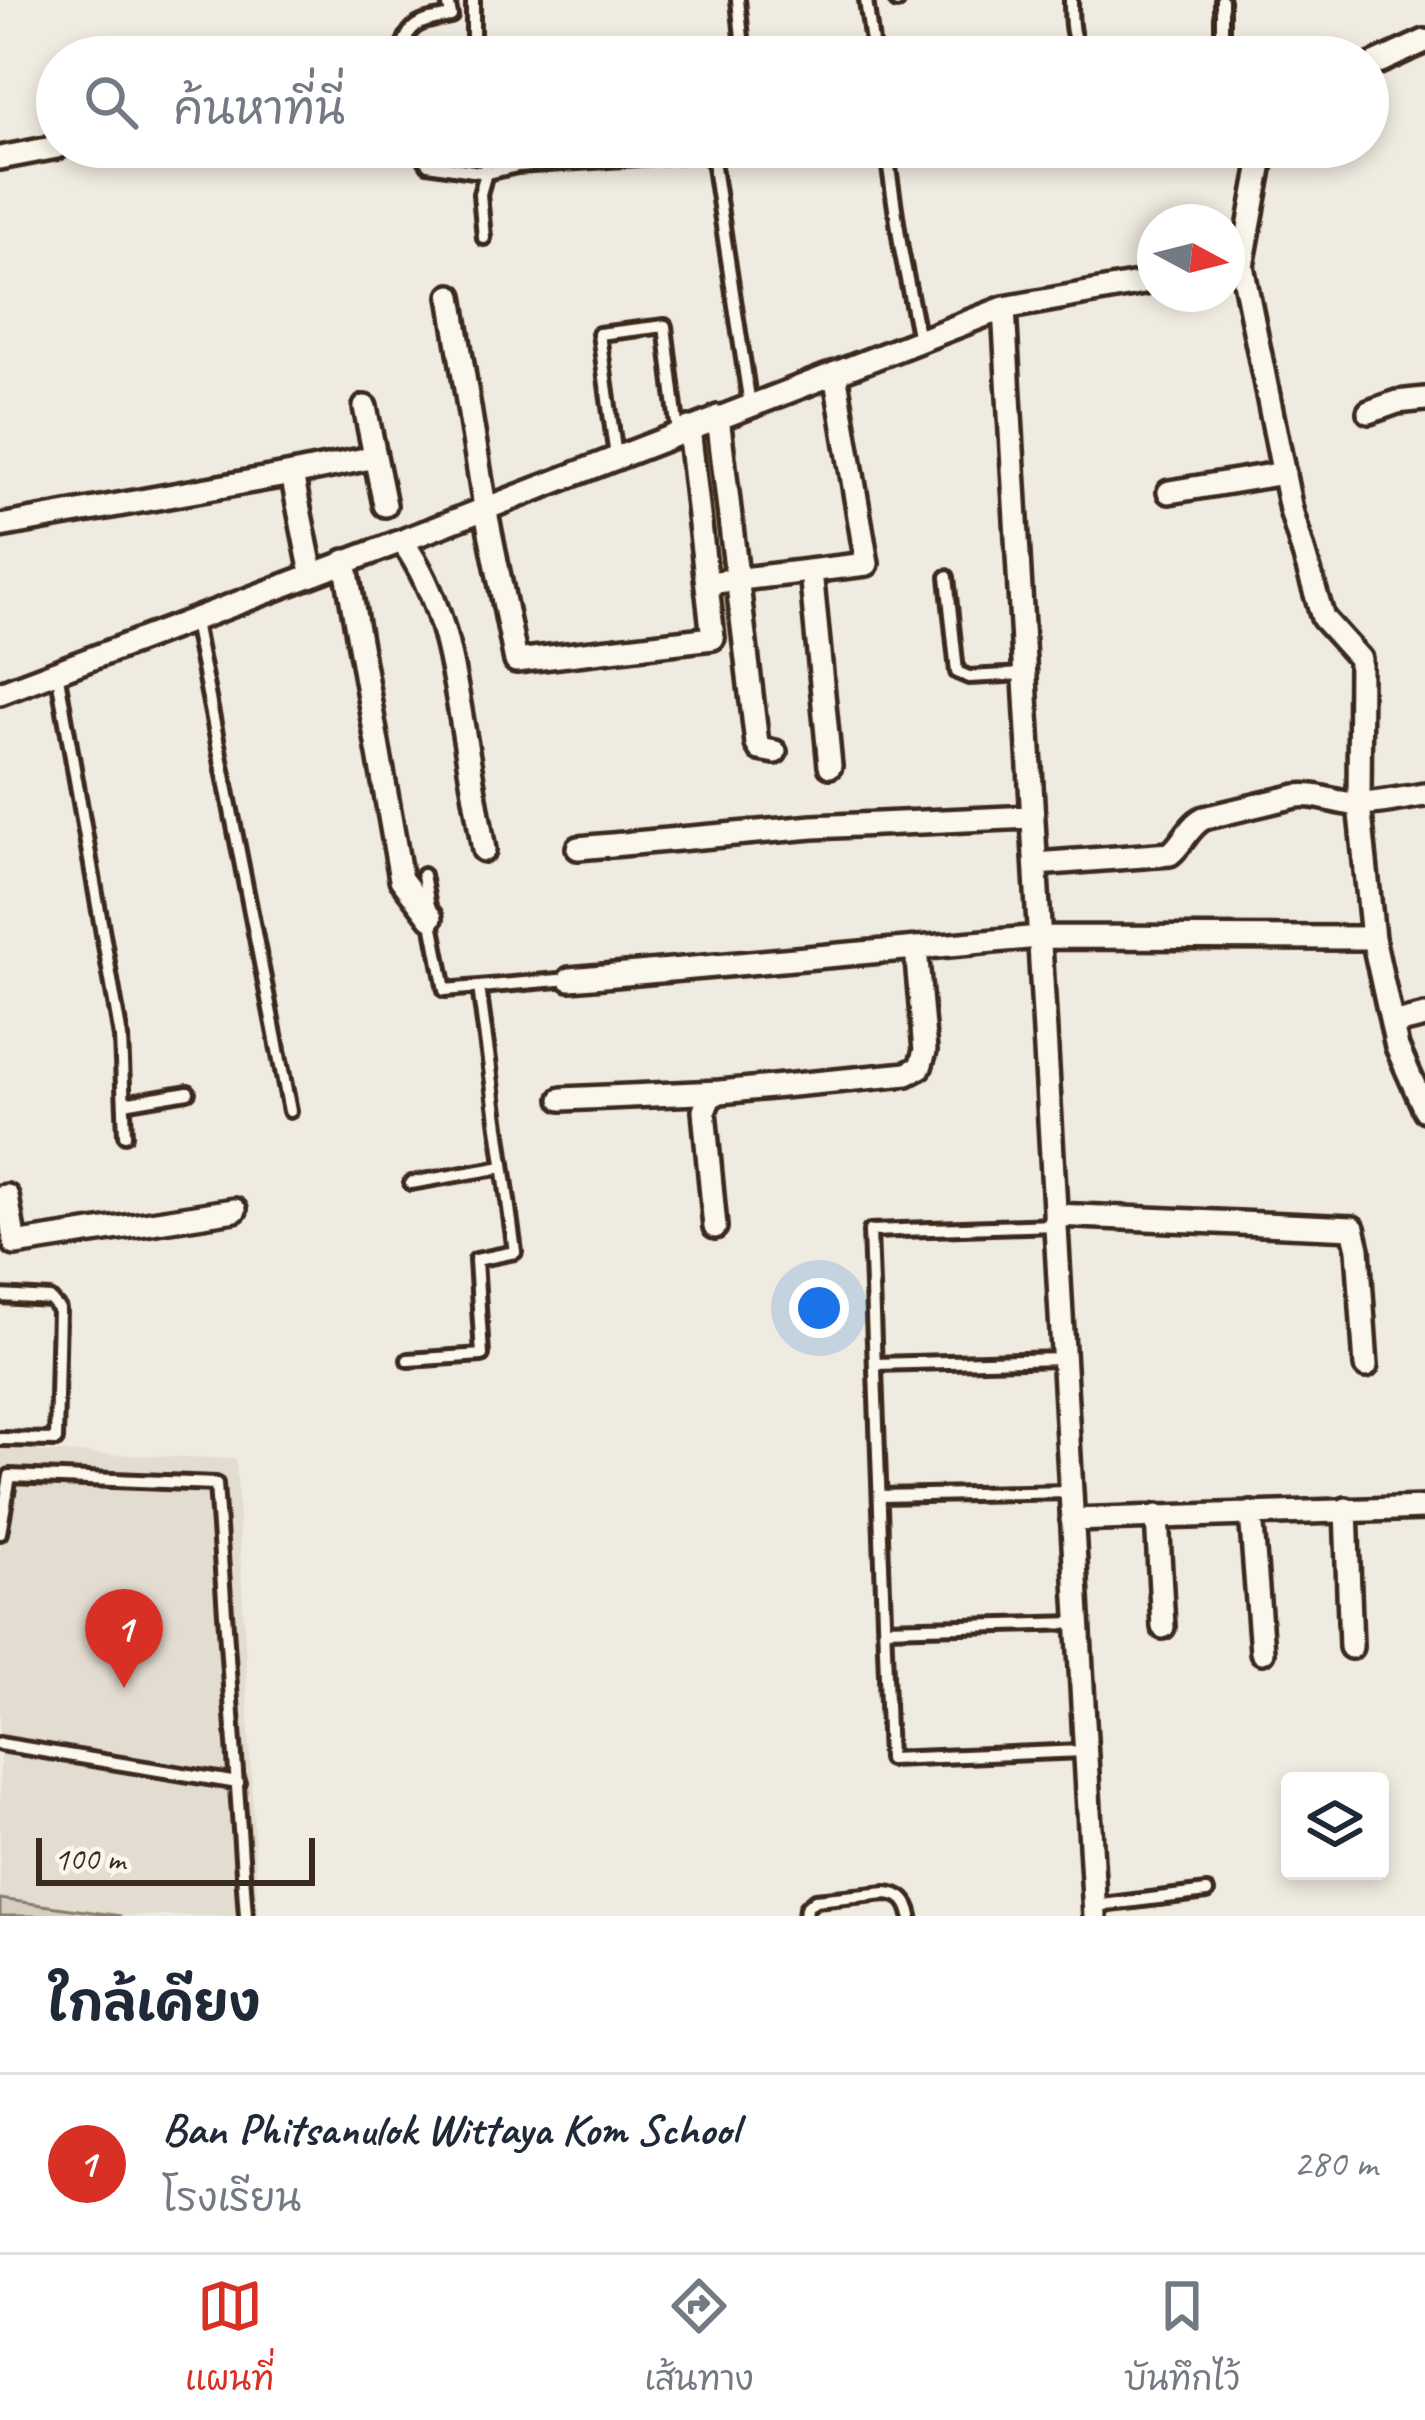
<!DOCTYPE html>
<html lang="th">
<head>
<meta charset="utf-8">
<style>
	body { margin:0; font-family:Caveat,"Playpen Sans Thai",sans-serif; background:#f6f6f7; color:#1f2937 }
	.controls { position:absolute; right:36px; bottom:36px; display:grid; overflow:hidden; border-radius:12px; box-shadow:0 6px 18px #0003 }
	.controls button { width:108px; height:108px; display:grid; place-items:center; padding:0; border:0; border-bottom:3px solid #e0e1e3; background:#fff; color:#1f2937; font:60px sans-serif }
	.compass { position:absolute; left:1137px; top:204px; width:108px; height:108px; border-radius:50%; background:#fff; box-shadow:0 6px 18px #0003; rotate:97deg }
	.scale { position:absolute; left:36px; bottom:30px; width:279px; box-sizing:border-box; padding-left:12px; border:6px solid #3b2a1e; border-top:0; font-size:33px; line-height:42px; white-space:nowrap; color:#3b2a1e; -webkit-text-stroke:9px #fbf7ec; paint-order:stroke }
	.you { position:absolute; left:819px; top:1308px; width:42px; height:42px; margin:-30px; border:9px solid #fff; border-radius:50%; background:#1a73e8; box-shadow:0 0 0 18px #1a73e833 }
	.badge { display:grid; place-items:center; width:78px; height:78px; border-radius:50%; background:#d93025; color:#fff; font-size:39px; font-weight:700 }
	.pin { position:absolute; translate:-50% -99px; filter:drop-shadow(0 3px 6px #0008) }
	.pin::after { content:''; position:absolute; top:63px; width:42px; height:36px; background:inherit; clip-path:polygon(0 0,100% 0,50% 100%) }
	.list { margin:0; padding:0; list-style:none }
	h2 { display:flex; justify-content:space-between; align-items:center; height:156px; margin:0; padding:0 48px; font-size:51px }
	h2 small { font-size:39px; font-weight:400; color:#747a83 }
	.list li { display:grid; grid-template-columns:78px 1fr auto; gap:36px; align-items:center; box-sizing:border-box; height:180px; padding:0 48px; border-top:3px solid #e0e1e3 }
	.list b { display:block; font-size:45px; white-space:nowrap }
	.list p { margin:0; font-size:39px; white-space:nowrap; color:#747a83 }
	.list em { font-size:39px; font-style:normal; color:#747a83 }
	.icon { flex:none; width:66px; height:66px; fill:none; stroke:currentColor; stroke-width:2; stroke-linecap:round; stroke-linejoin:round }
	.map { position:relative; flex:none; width:1425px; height:1916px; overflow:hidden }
	.search { position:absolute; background:#fff; box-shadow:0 6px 18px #0003; left:36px; right:36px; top:36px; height:132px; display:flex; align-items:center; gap:30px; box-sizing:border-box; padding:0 42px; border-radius:66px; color:#747a83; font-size:45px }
	.sheet { height:336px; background:#fff }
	nav { display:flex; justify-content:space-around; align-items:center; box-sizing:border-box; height:168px; border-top:3px solid #e0e1e3; background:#fff; font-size:33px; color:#747a83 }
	nav a { display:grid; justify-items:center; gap:6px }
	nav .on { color:#d93025 }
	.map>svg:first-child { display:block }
	.built { fill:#e2dcd1 }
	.green { fill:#d5cec3; stroke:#887c70; stroke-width:3 }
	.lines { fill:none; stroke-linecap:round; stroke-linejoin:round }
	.service-casing { stroke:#3b2a1e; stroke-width:20 }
	.minor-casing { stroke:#3b2a1e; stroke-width:30 }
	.service { stroke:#fbf7ec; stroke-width:10 }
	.minor { stroke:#fbf7ec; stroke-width:21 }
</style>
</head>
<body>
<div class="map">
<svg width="1425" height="1916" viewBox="0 0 1425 1916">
	<rect width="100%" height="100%" fill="#f0ebe0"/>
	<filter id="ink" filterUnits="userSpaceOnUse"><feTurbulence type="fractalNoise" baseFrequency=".00833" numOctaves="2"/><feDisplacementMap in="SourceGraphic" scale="24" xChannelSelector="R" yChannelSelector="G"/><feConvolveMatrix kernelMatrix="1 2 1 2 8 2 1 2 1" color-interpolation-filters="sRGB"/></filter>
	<g filter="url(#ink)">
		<!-- built -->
		<path class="built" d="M 0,1450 L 236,1459 L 258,1916 L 0,1916 Z"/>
		<!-- green -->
		<path class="green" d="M 0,1899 L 121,1916 L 0,1916 Z"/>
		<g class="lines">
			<!-- service casing -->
			<g class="service-casing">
				<path id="service" d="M 738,0 L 744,57
					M 866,0 L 874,57
					M 897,0 L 897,2
					M 1071,0 C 1071,56 1078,53 1131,57
					M 400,57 C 408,22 418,22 451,16 L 448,0
					M 473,57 L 473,0
					M 1222,57 L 1222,0
					M 417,147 L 428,164 L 486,173 L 483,147
					M 711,147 L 750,405
					M 886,147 L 901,249 L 919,340
					M 484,238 L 480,194 L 486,173 L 517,166 L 807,147
					M 616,457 L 599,334 L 665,326 L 678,433
					M 947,577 L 957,672 L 969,677 L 1024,674
					M 194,622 L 290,1111
					M 57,671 L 121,1037 L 125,1135
					M 423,875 L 445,990 L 570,979
					M 124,1103 L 188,1092
					M 411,1183 L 503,1167
					M 1055,1225 L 870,1231 L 889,1759 L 1084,1751
					M 0,1296 L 50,1299 L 59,1309 L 56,1440 L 0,1439
					M 408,1360 L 482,1355 L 476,1260 L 515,1252 L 479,987
					M 875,1364 L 1063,1359
					M 880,1496 L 1070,1492
					M 0,1533 L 10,1476 L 216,1484 L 246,1916
					M 884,1628 L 1077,1623
					M 0,1744 L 238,1783
					M 1094,1906 L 1207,1892
					M 805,1916 L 806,1908 L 815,1900 L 886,1893 C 901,1894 908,1901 911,1916"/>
			</g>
			<!-- minor casing -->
			<g class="minor-casing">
				<path id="minor" d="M 1368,67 L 1425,41
					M 0,158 L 57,147
					M 1242,266 L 1291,510 L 1323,618 L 1360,659 L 1359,804 L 1373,938 L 1397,1047 L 1425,1110
					M 1227,269 L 1242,266 L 1264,147
					M 451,296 L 485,507 L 516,661 L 713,638 L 689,428
					M 1004,308 L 1095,1916
					M 365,407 L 385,505
					M 1369,412 L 1397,402 L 1425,399
					M 718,417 L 757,744 L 760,749 L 775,752
					M 292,474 L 375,457
					M 1169,492 L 1284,473
					M 0,526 L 292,474 L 312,574
					M 402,541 C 442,596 452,662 463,728 C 470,769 477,809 484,850
					M 345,561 L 401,879 L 431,918
					M 811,571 L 830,766
					M 708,583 L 867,564 L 835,373
					M 0,693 L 402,541 L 1004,308 L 1155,281
					M 578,848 L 813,827 L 1032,817
					M 1036,864 L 1170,854 C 1184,843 1188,826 1204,818 L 1296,796 C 1317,793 1334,803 1355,804 C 1378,804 1402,798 1425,795
					M 570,979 L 1039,937 L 1373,938
					M 1392,1024 L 1425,1016
					M 562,1099 L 720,1092
					M 0,1197 L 7,1196 L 15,1244 L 235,1210
					M 1055,1215 L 1353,1228 L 1358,1249 L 1366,1366
					M 715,1227 L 704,1111 L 710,1097 L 720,1092 L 907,1074 L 920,1067 L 925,1051 L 916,948
					M 1346,1509 L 1351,1647
					M 1251,1513 L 1262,1652
					M 1157,1516 L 1163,1627
					M 1072,1520 L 1425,1508"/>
			</g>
			<!-- service -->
			<use href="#service" class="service"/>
			<!-- minor -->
			<use href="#minor" class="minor"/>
		</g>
	</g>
</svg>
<div class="controls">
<button><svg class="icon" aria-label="layers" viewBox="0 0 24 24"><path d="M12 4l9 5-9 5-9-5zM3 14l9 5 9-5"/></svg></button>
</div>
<svg class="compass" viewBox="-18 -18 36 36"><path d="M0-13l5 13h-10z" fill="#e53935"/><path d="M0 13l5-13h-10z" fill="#747a83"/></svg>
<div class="scale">100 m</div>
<div class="you"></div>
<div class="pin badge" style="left:124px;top:1688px">1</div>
<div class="search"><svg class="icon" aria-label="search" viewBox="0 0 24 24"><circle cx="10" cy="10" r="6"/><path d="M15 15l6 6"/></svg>ค้นหาที่นี่</div>
</div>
<section class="sheet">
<h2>ใกล้เคียง<small></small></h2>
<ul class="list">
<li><span class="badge">1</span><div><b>Ban Phitsanulok Wittaya Kom School</b><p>โรงเรียน</p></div><em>280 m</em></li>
</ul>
</section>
<nav>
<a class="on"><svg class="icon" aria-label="map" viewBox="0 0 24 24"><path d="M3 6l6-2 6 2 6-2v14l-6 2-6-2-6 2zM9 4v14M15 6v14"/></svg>แผนที่</a>
<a><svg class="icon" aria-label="directions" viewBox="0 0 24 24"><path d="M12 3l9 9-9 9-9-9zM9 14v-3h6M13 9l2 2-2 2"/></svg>เส้นทาง</a>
<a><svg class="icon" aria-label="saved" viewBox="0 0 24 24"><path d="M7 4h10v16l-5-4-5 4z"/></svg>บันทึกไว้</a>
</nav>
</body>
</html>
